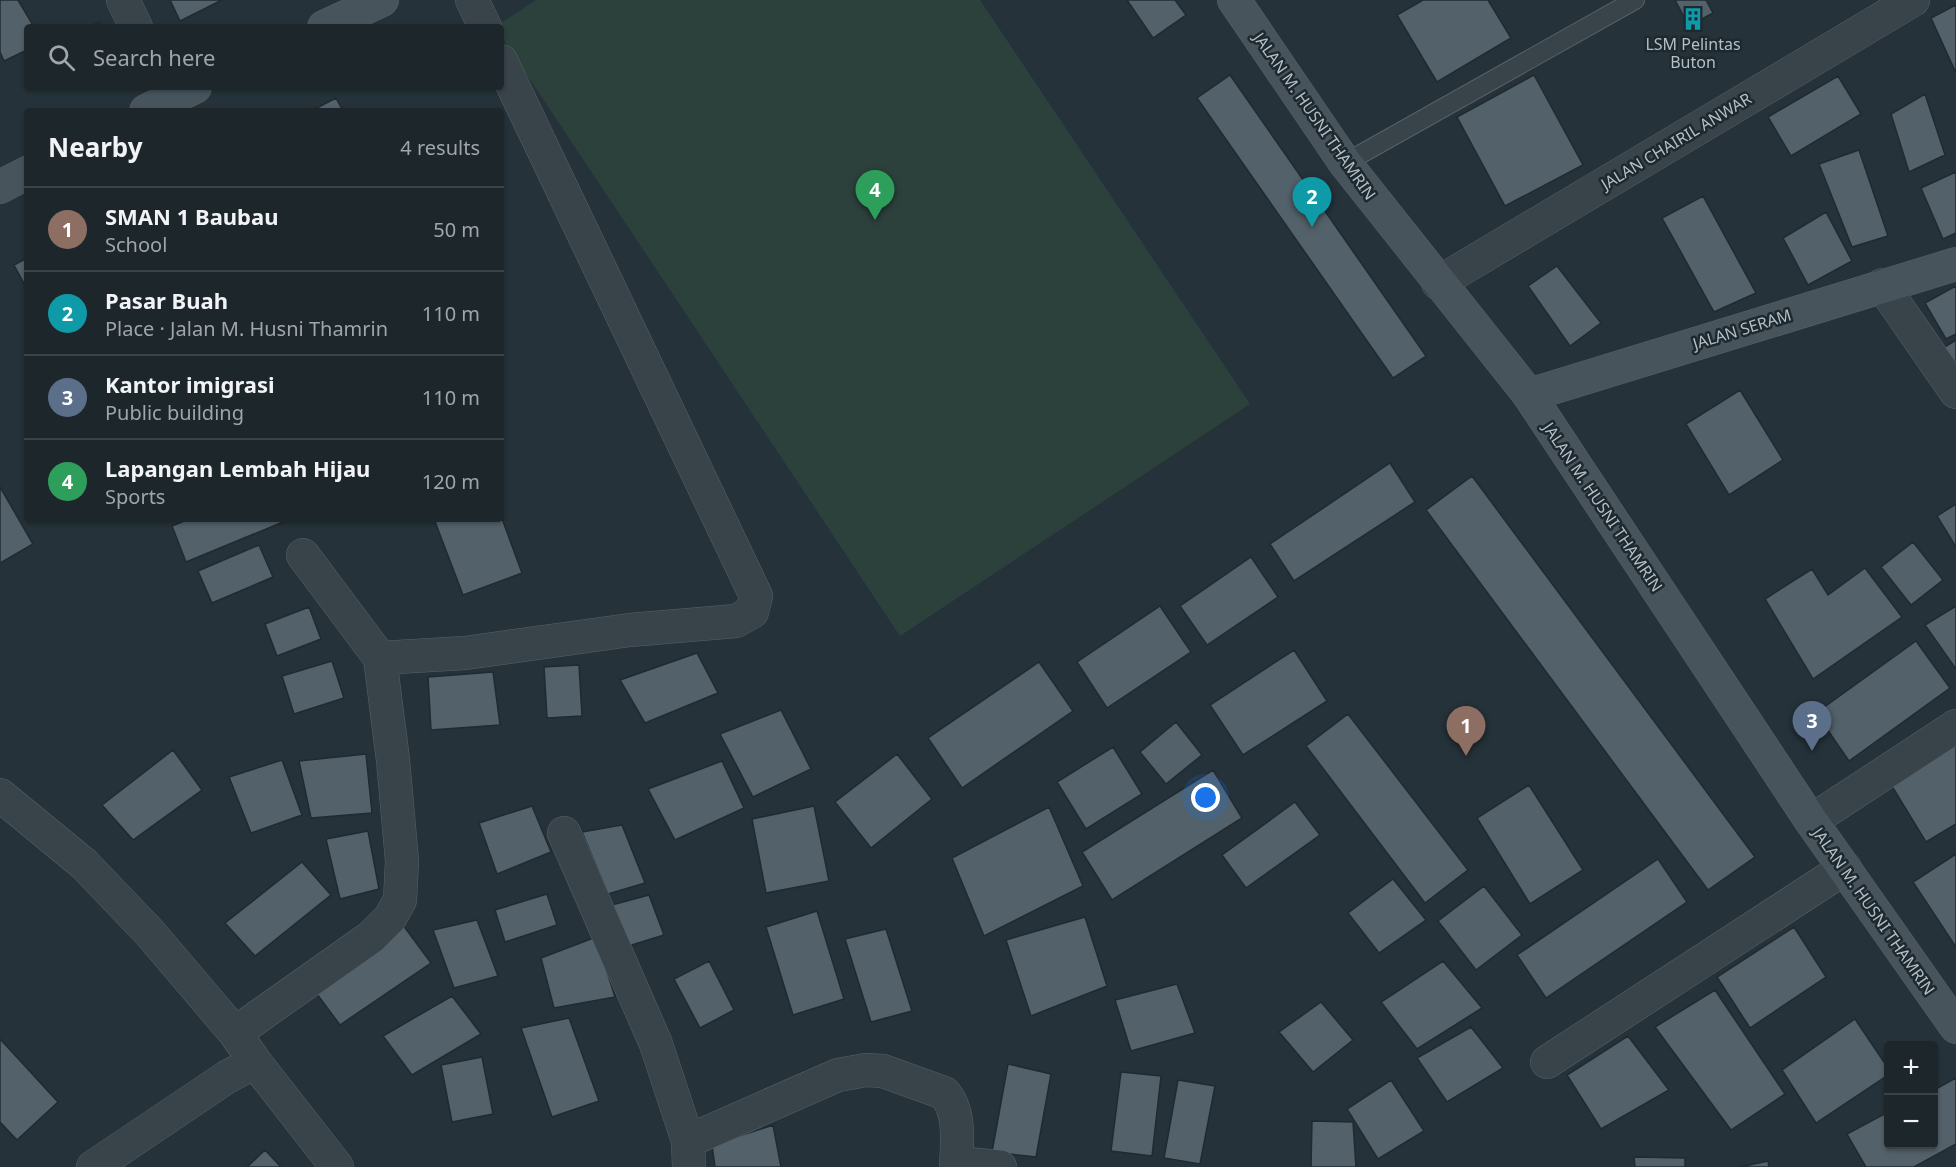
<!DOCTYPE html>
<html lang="en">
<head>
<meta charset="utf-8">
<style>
	body { margin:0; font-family:"Noto Sans",sans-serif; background:#252e33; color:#f1f3f6 }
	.controls { position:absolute; right:18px; bottom:18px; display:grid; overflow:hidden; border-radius:6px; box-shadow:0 2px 4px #0004 }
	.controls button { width:54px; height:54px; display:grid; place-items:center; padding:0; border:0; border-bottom:2px solid #3a4347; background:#1c262b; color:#f1f3f6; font:30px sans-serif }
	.you { position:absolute; left:1206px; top:798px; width:21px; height:21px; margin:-15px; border:4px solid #fff; border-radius:50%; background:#1a73e8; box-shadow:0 0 0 9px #1a73e833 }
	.badge { display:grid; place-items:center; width:39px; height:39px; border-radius:50%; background:#92c9ec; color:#fff; font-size:20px; font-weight:700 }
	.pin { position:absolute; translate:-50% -50px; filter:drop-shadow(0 2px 3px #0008) }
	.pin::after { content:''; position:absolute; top:32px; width:21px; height:18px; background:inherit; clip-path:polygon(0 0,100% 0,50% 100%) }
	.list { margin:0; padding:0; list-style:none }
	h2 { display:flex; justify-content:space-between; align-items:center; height:78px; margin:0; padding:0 24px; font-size:26px }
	h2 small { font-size:20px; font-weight:400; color:#a0a5a9 }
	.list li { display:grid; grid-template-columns:39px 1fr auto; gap:18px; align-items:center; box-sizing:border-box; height:84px; padding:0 24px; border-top:2px solid #3a4347 }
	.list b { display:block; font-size:22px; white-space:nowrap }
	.list p { margin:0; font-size:20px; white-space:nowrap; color:#a0a5a9 }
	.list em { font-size:20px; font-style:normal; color:#a0a5a9 }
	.icon { flex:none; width:33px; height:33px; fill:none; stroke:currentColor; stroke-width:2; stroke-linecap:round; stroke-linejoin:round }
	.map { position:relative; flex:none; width:1956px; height:1167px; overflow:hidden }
	.search { position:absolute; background:#1c262b; box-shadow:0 2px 4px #0004; left:24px; top:24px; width:480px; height:66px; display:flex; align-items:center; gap:15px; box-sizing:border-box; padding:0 21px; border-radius:6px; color:#a0a5a9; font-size:22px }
	.panel { position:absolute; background:#1c262b; box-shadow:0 2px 4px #0004; left:24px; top:108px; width:480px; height:414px; border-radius:6px }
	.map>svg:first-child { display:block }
	.green { fill:#2d413c }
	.building { fill:#53616a; stroke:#202a31; stroke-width:1.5 }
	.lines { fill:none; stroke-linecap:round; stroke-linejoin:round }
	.lane-casing { stroke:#576168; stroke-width:20 }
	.street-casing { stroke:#576168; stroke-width:34 }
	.secondary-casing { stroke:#576168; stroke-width:34 }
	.lane { stroke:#39434a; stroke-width:18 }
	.street { stroke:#39434a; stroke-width:33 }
	.secondary { stroke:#47545c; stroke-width:33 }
	.labels { text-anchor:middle; stroke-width:5; stroke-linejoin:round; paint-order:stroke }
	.poi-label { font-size:16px; fill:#b4bfc5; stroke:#1e282f }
	.street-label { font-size:16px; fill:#b4bfc5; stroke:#1e282f }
</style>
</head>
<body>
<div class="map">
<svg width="1956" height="1167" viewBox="0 0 1956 1167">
	<rect width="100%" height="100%" fill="#253239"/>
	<!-- green -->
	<path class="green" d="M 536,0 L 980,0 L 1250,404 L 900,636 L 501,36 L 501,27 L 495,27 Z"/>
	<!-- building -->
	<path class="building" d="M 0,0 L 18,0 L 34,27 L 27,27 L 27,50 L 4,61 L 0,52 Z
		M 170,0 L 222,0 L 180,21 Z
		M 1127,0 L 1175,0 L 1186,15 L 1153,38 Z
		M 1423,0 L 1488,0 L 1511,38 L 1437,82 L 1397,15 Z
		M 1675,0 L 1706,0 L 1713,13 L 1689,26 Z
		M 1956,5 L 1956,73 L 1931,18 Z
		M 99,22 L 102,27 L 89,27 Z
		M 1230,75 L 1426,356 L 1393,378 L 1197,98 Z
		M 1534,75 L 1583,165 L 1505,206 L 1457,117 Z
		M 1838,76 L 1861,114 L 1791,156 L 1768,117 Z
		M 1925,94 L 1945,155 L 1909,172 L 1891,114 Z
		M 336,98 L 343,111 L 311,111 Z
		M 1859,150 L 1888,236 L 1852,247 L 1819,164 Z
		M 1956,172 L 1956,233 L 1943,239 L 1921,188 Z
		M 1703,196 L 1756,293 L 1714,312 L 1662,218 Z
		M 1826,212 L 1852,261 L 1808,285 L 1783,238 Z
		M 27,258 L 27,289 L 14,265 Z
		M 1557,266 L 1601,323 L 1570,346 L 1528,286 Z
		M 1956,286 L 1956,334 L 1946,339 L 1925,303 Z
		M 1956,340 L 1956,366 L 1943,348 Z
		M 1740,390 L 1783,460 L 1729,495 L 1686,424 Z
		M 1390,463 L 1415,502 L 1294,581 L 1270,544 Z
		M 1472,476 L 1755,857 L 1708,890 L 1426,510 Z
		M 0,487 L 33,544 L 0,563 Z
		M 1956,504 L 1956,547 L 1937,516 Z
		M 501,516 L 522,573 L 463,595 L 434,519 L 501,519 Z
		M 189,519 L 282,519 L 283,522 L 186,562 L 172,526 Z
		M 1913,542 L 1943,580 L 1911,605 L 1881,567 Z
		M 259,545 L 273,577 L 212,603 L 198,571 Z
		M 1251,557 L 1278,597 L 1207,645 L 1180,606 Z
		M 1865,568 L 1902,617 L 1813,679 L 1765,599 L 1812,569 L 1828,595 Z
		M 1160,606 L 1191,652 L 1107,708 L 1077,662 Z
		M 1956,606 L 1956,669 L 1925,625 Z
		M 309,607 L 321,639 L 277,656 L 265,624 Z
		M 1916,641 L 1950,688 L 1849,761 L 1816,713 Z
		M 1294,650 L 1327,701 L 1243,755 L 1210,705 Z
		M 697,653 L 718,693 L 645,723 L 620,680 Z
		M 332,661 L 344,698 L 294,714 L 282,676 Z
		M 1039,662 L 1073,711 L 962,788 L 928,738 Z
		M 579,665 L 582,716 L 547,718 L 544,667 Z
		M 493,672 L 500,725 L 431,730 L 428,677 Z
		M 781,710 L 811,769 L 753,797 L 720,734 Z
		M 1348,714 L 1468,870 L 1425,903 L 1306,746 Z
		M 1176,722 L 1202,755 L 1166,784 L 1140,752 Z
		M 1956,743 L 1956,824 L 1926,842 L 1890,783 Z
		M 1113,747 L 1142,794 L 1086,829 L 1057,782 Z
		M 173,750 L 202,790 L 133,840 L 102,805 Z
		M 366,754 L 372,813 L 311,818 L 299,761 Z
		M 897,754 L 932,799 L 871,848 L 835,802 Z
		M 282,760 L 302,815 L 251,833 L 229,777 Z
		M 722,761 L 744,808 L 675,840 L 648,789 Z
		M 1213,770 L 1242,818 L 1112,900 L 1082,852 Z
		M 1529,785 L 1583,870 L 1530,904 L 1477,818 Z
		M 1295,802 L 1320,835 L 1246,888 L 1222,855 Z
		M 532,806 L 551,852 L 497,874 L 479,823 Z
		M 814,806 L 829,881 L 766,893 L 752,819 Z
		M 1049,807 L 1083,886 L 984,936 L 952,858 Z
		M 622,825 L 645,883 L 608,894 L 582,832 Z
		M 368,831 L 379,889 L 340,899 L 326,839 Z
		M 1956,854 L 1956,947 L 1913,882 Z
		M 1658,859 L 1687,902 L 1546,998 L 1517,955 Z
		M 302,862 L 331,895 L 255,956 L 225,923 Z
		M 1393,879 L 1426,920 L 1379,953 L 1348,913 Z
		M 1484,886 L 1522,935 L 1476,970 L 1438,921 Z
		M 547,894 L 557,925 L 505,942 L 495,910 Z
		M 649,895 L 664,935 L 622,948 L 608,906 Z
		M 817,911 L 844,999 L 793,1015 L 766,927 Z
		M 1085,917 L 1107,986 L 1031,1016 L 1006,940 Z
		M 477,920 L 498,976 L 454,988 L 433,930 Z
		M 403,925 L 431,963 L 340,1025 L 314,990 Z
		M 1794,927 L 1826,977 L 1750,1028 L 1717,977 Z
		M 886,929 L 912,1011 L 871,1022 L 845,939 Z
		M 596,937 L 615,997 L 554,1008 L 541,958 Z
		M 709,961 L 734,1010 L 700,1028 L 674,979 Z
		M 1443,961 L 1482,1008 L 1417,1049 L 1381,1002 Z
		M 1177,984 L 1195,1033 L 1131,1051 L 1115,1000 Z
		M 1715,990 L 1785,1094 L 1731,1130 L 1655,1027 Z
		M 452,996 L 481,1034 L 412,1075 L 383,1036 Z
		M 1321,1002 L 1353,1040 L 1313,1072 L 1279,1032 Z
		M 569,1018 L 599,1101 L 552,1117 L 521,1028 Z
		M 1855,1019 L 1888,1068 L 1888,1075 L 1816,1123 L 1782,1070 Z
		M 1471,1027 L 1503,1068 L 1447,1102 L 1417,1058 Z
		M 1628,1036 L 1669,1090 L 1601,1129 L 1567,1075 Z
		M 0,1039 L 58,1102 L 17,1140 L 0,1122 Z
		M 482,1057 L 493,1114 L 452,1122 L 441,1065 Z
		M 1008,1064 L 1051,1074 L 1036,1157 L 992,1152 Z
		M 1121,1072 L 1161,1076 L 1152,1156 L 1111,1151 Z
		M 1956,1078 L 1956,1144 L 1914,1167 L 1866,1167 L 1847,1134 L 1888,1112 L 1888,1144 L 1934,1144 L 1934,1090 Z
		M 1178,1080 L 1215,1086 L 1200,1164 L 1164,1158 Z
		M 1391,1080 L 1424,1131 L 1378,1159 L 1347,1109 Z
		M 1312,1121 L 1353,1122 L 1356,1167 L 1311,1167 Z
		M 773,1125 L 781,1167 L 715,1167 L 712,1145 Z
		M 265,1150 L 281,1167 L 247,1167 Z
		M 1634,1157 L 1685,1158 L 1685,1167 L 1635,1167 Z
		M 1768,1161 L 1769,1167 L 1740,1167 Z"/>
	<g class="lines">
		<!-- lane casing -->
		<g class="lane-casing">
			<path id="lane" d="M 1345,163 L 1635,0"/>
		</g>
		<!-- street casing -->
		<g class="street-casing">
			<path id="street" d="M 123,0 L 136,27
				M 472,0 L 485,27
				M 1438,283 L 1913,0
				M 1882,285 L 1956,392
				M 303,555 L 380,658 L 465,653 L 630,630 L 736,621 L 752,612 L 756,596 L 501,61
				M 0,795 L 84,864 L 150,933 L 235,1033 L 255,1062 L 337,1167
				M 1811,821 L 1956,726
				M 564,833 L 656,1044 L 688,1141
				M 235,1033 L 371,937 L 390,918 L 400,900 L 402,861 L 393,760 L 380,658
				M 1547,1062 L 1845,868
				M 956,1163 L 1000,1167
				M 93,1167 L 227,1077 L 255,1062
				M 689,1167 L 688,1141 L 838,1075 L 866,1070 L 883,1071 L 944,1093 C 961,1111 957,1144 956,1167"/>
		</g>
		<!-- secondary casing -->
		<g class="secondary-casing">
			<path id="secondary" d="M 1234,0 L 1345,163 L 1529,395 L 1811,821 L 1956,1027
				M 324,27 L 382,0
				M 146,111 L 195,87
				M 0,187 L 27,173
				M 1529,395 L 1956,264"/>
		</g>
		<!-- lane -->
		<use href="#lane" class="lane"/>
		<!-- street -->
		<use href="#street" class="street"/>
		<!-- secondary -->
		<use href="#secondary" class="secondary"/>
	</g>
	<!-- icons -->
	<defs>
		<g id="building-bare" transform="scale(1.8)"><path d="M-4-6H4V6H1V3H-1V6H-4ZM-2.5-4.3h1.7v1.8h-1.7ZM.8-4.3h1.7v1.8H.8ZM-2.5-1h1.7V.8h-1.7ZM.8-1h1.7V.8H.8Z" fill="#0f9aa8" stroke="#1e282f" stroke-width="2.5" paint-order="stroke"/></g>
	</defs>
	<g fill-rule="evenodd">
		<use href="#building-bare" x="1693" y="19"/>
	</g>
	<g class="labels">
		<!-- poi labels -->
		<g class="poi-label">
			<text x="1693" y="50">LSM Pelintas<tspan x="1693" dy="18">Buton</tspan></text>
		</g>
		<!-- street labels -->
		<g class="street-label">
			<text transform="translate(1315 116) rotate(55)" y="6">JALAN M. HUSNI THAMRIN</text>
			<text transform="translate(1676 141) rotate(-31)" y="6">JALAN CHAIRIL ANWAR</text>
			<text transform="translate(1742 329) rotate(-17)" y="6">JALAN SERAM</text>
			<text transform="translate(1603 507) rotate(56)" y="6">JALAN M. HUSNI THAMRIN</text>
			<text transform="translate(1874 911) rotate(55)" y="6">JALAN M. HUSNI THAMRIN</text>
		</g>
	</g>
</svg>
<div class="controls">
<button>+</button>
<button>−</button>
</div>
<div class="you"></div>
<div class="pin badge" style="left:1466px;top:756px;background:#8d6e63">1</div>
<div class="pin badge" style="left:1312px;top:227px;background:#0f9aa8">2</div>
<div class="pin badge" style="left:1812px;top:751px;background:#5c6f8a">3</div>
<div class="pin badge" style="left:875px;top:220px;background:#2e9e5b">4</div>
<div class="search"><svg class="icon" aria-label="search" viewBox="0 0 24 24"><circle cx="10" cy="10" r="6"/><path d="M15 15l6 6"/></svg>Search here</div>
<section class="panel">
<h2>Nearby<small>4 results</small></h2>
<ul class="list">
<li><span class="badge" style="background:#8d6e63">1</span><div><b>SMAN 1 Baubau</b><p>School</p></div><em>50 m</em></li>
<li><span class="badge" style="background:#0f9aa8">2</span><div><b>Pasar Buah</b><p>Place · Jalan M. Husni Thamrin</p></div><em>110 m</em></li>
<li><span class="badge" style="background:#5c6f8a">3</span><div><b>Kantor imigrasi</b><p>Public building</p></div><em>110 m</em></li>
<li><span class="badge" style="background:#2e9e5b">4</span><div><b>Lapangan Lembah Hijau</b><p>Sports</p></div><em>120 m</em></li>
</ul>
</section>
</div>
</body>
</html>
